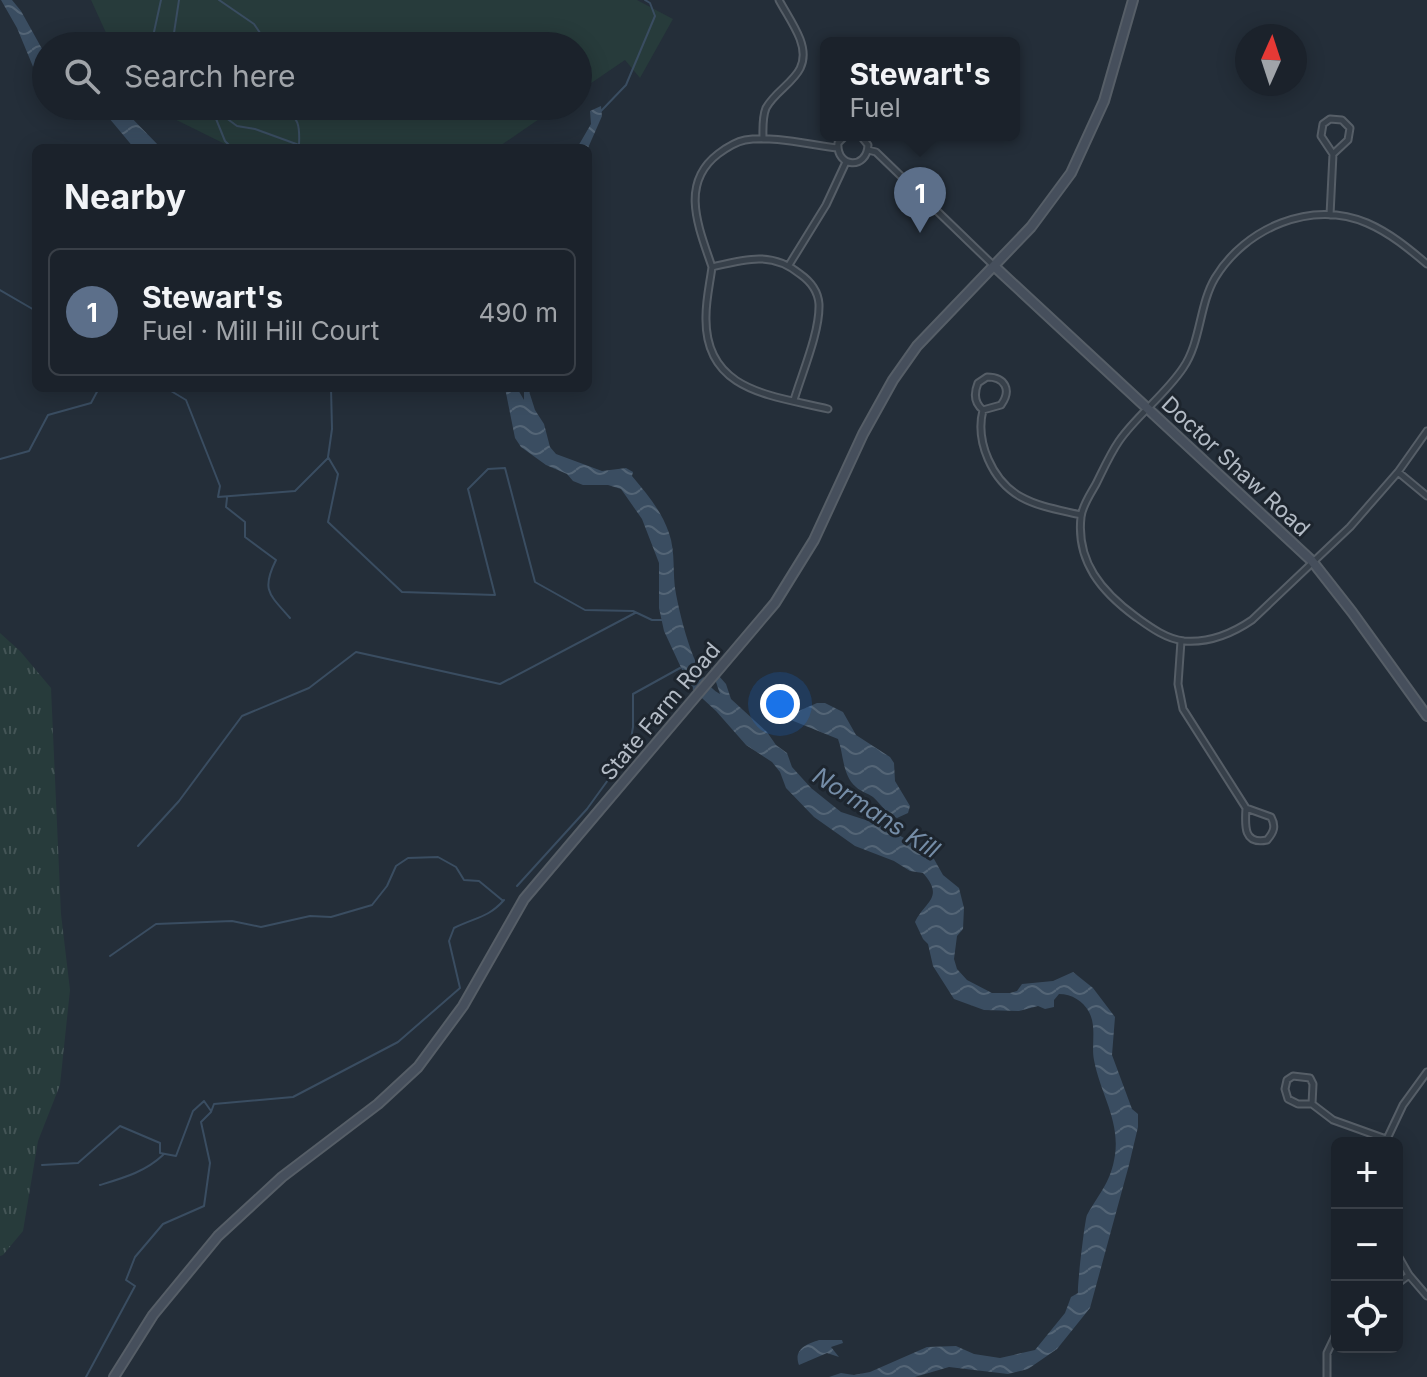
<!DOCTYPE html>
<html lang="en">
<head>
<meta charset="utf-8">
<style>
	body { margin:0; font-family:Inter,sans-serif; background:#242a33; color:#f1f3f6 }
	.controls { position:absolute; right:24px; bottom:24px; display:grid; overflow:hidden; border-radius:12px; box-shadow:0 4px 20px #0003 }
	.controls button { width:72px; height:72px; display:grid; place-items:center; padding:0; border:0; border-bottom:2px solid #393f47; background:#1b222b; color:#f1f3f6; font:40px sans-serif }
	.compass { position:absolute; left:1235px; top:24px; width:72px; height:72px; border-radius:50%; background:#1b222b; box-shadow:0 4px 20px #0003; rotate:3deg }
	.you { position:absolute; left:780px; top:704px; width:28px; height:28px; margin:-20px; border:6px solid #fff; border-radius:50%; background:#1a73e8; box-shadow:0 0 0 12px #1a73e833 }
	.badge { display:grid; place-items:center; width:52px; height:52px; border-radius:50%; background:#2563eb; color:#fff; font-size:26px; font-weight:700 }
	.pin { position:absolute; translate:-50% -66px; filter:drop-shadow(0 2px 4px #0008) }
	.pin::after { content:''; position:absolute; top:42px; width:28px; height:24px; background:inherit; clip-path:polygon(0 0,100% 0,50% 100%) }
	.popup { position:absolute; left:820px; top:37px; width:200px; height:104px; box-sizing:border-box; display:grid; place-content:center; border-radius:12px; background:#1b222b; filter:drop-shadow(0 2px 6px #0005); font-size:26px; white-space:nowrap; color:#a0a4a9 }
	.popup b { font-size:30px; color:#f1f3f6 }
	.popup::after { content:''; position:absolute; left:50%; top:100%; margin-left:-16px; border:16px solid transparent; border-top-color:#1b222b }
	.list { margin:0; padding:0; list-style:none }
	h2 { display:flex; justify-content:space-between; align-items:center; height:104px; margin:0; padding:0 32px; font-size:34px }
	h2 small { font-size:26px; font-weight:400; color:#a0a4a9 }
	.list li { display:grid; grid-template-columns:52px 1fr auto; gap:24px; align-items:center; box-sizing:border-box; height:128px; margin:0 16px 16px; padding:0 16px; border:2px solid #393f47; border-radius:12px }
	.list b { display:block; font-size:30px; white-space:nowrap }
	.list p { margin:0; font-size:26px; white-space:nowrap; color:#a0a4a9 }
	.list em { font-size:26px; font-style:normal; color:#a0a4a9 }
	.icon { flex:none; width:44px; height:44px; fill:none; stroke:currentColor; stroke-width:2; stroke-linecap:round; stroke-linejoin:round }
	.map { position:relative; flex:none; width:1427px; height:1377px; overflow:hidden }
	.search { position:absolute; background:#1b222b; box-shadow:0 4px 20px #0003; left:32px; top:32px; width:560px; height:88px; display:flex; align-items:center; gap:20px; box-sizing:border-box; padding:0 28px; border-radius:44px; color:#a0a4a9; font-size:30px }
	.panel { position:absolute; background:#1b222b; box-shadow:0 4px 20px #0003; left:32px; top:144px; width:560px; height:248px; border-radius:12px }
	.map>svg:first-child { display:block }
	.grass { fill:url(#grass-tufts) }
	.green { fill:#273b3b }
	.water { fill:url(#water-waves) }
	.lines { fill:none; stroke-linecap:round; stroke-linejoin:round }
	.stream { stroke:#3a4d61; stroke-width:2 }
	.street-casing { stroke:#565e67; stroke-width:9 }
	.secondary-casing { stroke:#565e67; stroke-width:12 }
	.street { stroke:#37404a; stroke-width:5 }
	.secondary { stroke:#464f5c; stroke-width:8 }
	.labels { text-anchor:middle; stroke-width:6; stroke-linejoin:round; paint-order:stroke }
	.street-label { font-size:22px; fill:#b3bbc5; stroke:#1d252e }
	.water-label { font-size:24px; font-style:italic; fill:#758da7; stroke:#1d252e }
</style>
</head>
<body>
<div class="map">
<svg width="1427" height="1377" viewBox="0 0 1427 1377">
	<defs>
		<pattern id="grass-tufts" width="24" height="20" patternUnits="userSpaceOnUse" patternTransform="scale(2)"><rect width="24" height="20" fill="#273b3b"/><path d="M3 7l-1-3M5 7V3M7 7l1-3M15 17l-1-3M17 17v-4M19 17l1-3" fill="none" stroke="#445556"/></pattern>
		<pattern id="water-waves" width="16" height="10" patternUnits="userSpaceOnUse" patternTransform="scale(2)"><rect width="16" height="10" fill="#3a4d61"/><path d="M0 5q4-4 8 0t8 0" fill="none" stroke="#546576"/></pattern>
	</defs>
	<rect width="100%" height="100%" fill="#242e39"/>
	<!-- grass -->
	<path class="grass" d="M 0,633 L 20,651 L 51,688 L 61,914 L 70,990 L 60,1085 L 38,1141 L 23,1231 L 3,1255 L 0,1256 Z"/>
	<!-- green -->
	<path class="green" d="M 91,0 L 637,0 L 673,19 L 640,78 L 625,60 L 578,92 L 578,46 L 112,46 Z
		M 148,106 L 558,106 L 497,148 L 233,148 Z"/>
	<!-- water -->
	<path class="water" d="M 1,0 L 12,0 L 21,11 L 46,56 L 46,80 L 34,69 L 17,28 Z
		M 99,106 L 120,106 L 161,148 L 134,148 Z
		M 601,106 L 602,116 L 588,148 L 577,148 L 591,124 L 590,111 Z
		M 505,388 L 517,388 L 524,400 L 524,388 L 528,388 L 535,410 L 544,424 L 550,447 L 556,454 L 602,471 L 626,468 L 633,472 L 632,476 C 647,494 661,510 669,533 C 676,553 672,574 676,594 C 681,620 696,683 720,694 L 711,667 L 726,684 L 731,699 L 767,732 L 776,745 L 787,753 L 792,767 L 811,788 L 841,812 L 881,825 L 911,842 L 934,859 L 943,875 L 959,888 L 964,908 L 963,929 L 957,936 L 954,959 L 957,969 L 967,980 L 992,993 L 1010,993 L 1017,991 L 1022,984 L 1053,981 L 1073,972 L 1093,988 L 1115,1017 L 1112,1055 L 1132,1109 L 1138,1114 L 1138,1127 L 1129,1165 L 1090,1308 L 1057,1349 L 1028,1369 L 1008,1374 L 949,1367 L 915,1377 L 829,1377 L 841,1373 L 854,1375 L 870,1372 L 927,1347 L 956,1346 L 974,1354 L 1000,1358 L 1035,1350 L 1065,1313 L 1071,1297 L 1078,1293 C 1077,1286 1085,1219 1087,1215 C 1100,1192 1111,1182 1115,1155 C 1120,1120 1100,1093 1094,1060 C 1091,1045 1097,1027 1089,1012 C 1083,1001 1072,994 1059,994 L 1054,1000 L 1054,1007 L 1045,1009 L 1038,1006 L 1019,1011 L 984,1010 L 954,999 L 933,966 L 928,944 L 923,939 L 915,922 C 925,901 945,898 923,873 L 910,871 L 894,861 L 855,846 L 814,817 L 786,788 L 780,772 L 772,762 L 746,745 L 716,711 L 690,687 L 664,631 L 659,608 L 659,563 L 642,519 L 621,489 L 608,485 L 583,485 L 573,481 L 567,474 L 546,465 L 521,447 L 515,438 Z
		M 817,703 L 825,703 L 843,712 L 856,735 L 890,757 L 894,763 L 895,781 L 910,806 L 908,813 L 897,818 C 885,813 882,805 873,797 C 868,793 861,792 856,787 C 842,775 844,755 838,739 L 791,720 L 792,714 Z
		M 819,1340 L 842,1340 L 843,1343 L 831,1347 L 839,1357 L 827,1353 L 799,1365 C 793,1349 807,1344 819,1340 Z"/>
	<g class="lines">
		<!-- stream -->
		<path class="stream" d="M 219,0 L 254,24 L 269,46
			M 156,46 L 152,41 L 161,0
			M 172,46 L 179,0
			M 210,106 L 237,126 L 255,129 L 299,145
			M 283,106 C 299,119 300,125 299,145 L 302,148
			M 212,109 L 225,141 L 232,148
			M 601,111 L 626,85 L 655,16 L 650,3 L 645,0
			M 0,290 L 36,311
			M 166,388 L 186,400 L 220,486 L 218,497 L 295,491 L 328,458
			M 331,388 L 332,429 L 328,457 L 338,474 L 328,522 L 402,592 L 495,595 L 468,489 L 488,469 L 505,468 L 535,582 L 585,610 L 633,611 L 652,620 L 663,620
			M 0,459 L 29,451 L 48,415 L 91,403 L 99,388
			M 227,498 L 226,507 L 245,522 L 245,537 L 276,560 C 261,590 269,594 290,618
			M 138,846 L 179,801 L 242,716 L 309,688 L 356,652 L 500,684 L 635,613
			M 517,886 L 587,809 L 629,751 L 633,727 L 633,694 L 680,668
			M 110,956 L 156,924 L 232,921 L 261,927 L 310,916 L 331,917 L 372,905 L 387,886 L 396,866 L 408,858 L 438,857 L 456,867 L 464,880 L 479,881 L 502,900
			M 42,1165 L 78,1163 L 120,1126 L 160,1143 L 160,1153 L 176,1156 L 193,1111 L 204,1101 L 211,1111
			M 100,1185 C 123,1178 145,1172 163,1155
			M 86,1377 L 135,1286 L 126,1280 L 135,1257 L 163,1224 L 204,1206 L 210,1163 L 201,1122 L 211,1112 L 214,1104 L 293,1097 L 398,1042 L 460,988 L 449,941 L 454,928 C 476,917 488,918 504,900"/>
		<!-- street casing -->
		<g class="street-casing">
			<path id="street" d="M 1330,119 L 1342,120 L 1350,128 L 1348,140 L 1333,154 L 1321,136 L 1323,124 Z
				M 846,135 L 838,143 C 836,168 867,170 868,145 L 860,135
				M 763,139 C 763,129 762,118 766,108 C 779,84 814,76 800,39 C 795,26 786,13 779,0
				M 868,150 L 876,152 L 994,266
				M 1330,215 L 1333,154
				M 1427,264 C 1408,248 1390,233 1367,223 C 1312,199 1245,228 1215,278 C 1199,305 1201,342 1183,368 C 1165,395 1137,415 1119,441 C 1110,454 1103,470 1096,484 C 1091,493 1082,506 1081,517 C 1076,562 1102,592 1136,617 C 1150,627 1166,639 1184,641 C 1209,643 1233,633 1252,620 L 1350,527 L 1398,472 L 1427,431
				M 789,265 L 826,205 L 846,162
				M 712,267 C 699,228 679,184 718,154 C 726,148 735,142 745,140 C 771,135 811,145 837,148
				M 987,377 C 1005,377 1012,390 1001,405 L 983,410 C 974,403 974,393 978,383 Z
				M 794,400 C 802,373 820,332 819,304 C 818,291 810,281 800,274 C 772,251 745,259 712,267 C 710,283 706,299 706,316 C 704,391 770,395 828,409
				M 983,410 C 975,441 992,481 1021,497 C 1039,507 1060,510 1081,515
				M 1398,472 L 1427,496
				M 1181,641 L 1178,684 L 1183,709 L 1246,808
				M 1246,808 L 1271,817 C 1276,826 1274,832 1267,840 C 1243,845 1245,825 1246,808 Z
				M 1293,1076 L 1310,1078 L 1313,1084 L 1312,1104 L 1298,1104 L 1288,1099 L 1285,1089 L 1287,1080 Z
				M 1312,1104 L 1333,1120 L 1386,1139
				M 1385,1143 L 1403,1105 L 1427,1072
				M 1397,1254 L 1409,1275 L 1427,1296
				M 1397,1284 L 1409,1275
				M 1327,1377 L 1327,1353 L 1337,1332"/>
		</g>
		<!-- secondary casing -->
		<g class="secondary-casing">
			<path id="secondary" d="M 995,267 L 1312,561 L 1352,612 L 1427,716
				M 114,1377 L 153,1315 L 218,1236 L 282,1177 L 378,1104 L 418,1067 L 463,1006 L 524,899 L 775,603 L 814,540 L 863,434 L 893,380 L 917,346 L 1031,227 L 1071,173 L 1104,101 L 1133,0"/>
		</g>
		<!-- street -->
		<use href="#street" class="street"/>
		<!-- secondary -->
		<use href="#secondary" class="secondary"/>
	</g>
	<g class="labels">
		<!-- street labels -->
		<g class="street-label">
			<text transform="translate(1236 466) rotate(43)" y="8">Doctor Shaw Road</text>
			<text transform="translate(660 711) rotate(-50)" y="8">State Farm Road</text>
		</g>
		<!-- water labels -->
		<g class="water-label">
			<text transform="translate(876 813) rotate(33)" y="8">Normans Kill</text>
		</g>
	</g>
</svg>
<div class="controls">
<button>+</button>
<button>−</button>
<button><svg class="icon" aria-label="locate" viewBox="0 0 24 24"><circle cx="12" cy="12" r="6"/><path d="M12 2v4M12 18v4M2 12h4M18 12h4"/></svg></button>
</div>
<svg class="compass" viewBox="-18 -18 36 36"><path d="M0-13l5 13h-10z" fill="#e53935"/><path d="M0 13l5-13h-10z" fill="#a0a4a9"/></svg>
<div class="you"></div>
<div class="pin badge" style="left:920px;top:233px;background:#5c6f8a">1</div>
<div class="popup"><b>Stewart's</b>Fuel</div>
<div class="search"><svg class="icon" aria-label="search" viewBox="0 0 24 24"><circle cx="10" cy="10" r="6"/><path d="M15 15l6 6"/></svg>Search here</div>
<section class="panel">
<h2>Nearby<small></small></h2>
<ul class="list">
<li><span class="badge" style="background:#5c6f8a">1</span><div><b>Stewart's</b><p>Fuel · Mill Hill Court</p></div><em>490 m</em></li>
</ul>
</section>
</div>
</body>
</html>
